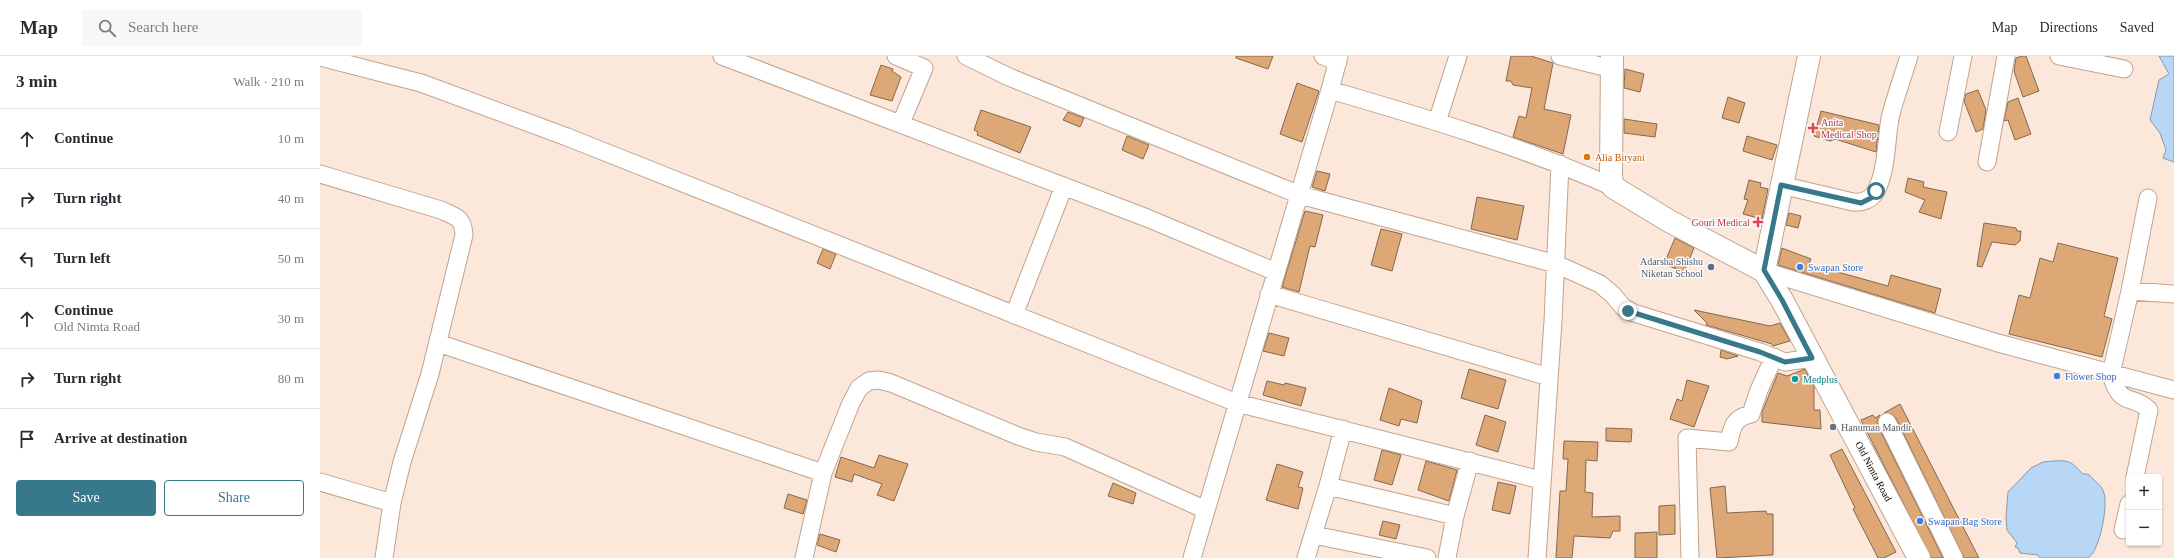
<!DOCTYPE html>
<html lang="en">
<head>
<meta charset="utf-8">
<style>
	body { margin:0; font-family:"Times New Roman",serif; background:#f7f7f7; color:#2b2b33 }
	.controls { position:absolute; right:12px; bottom:12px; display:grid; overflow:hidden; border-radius:4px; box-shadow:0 1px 3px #0004 }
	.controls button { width:36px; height:36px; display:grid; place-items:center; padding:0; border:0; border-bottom:1px solid #e1e1e2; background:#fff; color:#2b2b33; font:20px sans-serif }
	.stop { position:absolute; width:12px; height:12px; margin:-9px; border:3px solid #37788b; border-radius:50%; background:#fff }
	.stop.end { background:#37788b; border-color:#fff; box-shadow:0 1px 4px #0008 }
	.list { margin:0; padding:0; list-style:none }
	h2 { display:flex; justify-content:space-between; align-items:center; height:52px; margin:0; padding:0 16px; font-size:17px }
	h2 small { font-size:13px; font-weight:400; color:#7c7c81 }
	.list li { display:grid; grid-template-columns:26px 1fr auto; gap:12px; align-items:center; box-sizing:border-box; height:60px; padding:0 16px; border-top:1px solid #e1e1e2 }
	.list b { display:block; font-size:15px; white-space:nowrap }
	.list p { margin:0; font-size:13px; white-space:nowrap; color:#7c7c81 }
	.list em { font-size:13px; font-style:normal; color:#7c7c81 }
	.actions { display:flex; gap:8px; padding:12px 16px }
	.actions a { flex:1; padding:9px 0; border:1px solid #37788b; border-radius:4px; text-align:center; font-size:14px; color:#37788b }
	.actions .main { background:#37788b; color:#fff }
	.icon { flex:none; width:22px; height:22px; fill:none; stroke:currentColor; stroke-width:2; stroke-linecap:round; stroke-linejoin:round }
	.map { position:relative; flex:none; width:1854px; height:502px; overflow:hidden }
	header { display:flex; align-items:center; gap:24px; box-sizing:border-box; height:56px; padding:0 20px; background:#fff; border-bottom:1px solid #e1e1e2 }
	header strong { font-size:19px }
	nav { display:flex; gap:22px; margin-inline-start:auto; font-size:14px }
	.search { width:280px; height:36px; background:#f7f7f7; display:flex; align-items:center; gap:10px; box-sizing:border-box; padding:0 14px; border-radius:4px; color:#7c7c81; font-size:15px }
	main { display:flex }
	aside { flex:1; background:#fff }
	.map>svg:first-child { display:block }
	.water { fill:#b8d6f5; stroke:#8799ad }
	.building { fill:#dda776; stroke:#836951 }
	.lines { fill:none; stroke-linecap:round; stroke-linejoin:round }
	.street-casing { stroke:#c2a38c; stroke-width:19 }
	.secondary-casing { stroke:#c2a38c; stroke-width:24 }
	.street { stroke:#fff; stroke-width:17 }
	.secondary { stroke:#fff; stroke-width:22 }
	.route { stroke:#37788b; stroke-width:5 }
	.health-dot { fill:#e0444e; stroke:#fafafa; stroke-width:1.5 }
	.food-dot { fill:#e8710a; stroke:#fafafa; stroke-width:1.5 }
	.service-dot { fill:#5c6f8a; stroke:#fafafa; stroke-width:1.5 }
	.shop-dot { fill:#3f7fe0; stroke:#fafafa; stroke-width:1.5 }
	.culture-dot { fill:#0f9aa8; stroke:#fafafa; stroke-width:1.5 }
	.worship-dot { fill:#6b7280; stroke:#fafafa; stroke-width:1.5 }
	.labels { text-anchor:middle; stroke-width:3; stroke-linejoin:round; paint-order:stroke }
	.health-label { font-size:10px; fill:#be3a42; stroke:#fafafa; text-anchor:start }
	.food-label { font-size:10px; fill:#c56008; stroke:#fafafa; text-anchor:start }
	.service-label { font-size:10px; fill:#4e5e75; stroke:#fafafa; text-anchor:end }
	.shop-label { font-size:10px; fill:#366cbe; stroke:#fafafa; text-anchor:start }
	.culture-label { font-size:10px; fill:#0d838f; stroke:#fafafa; text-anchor:start }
	.worship-label { font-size:10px; fill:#5b616d; stroke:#fafafa; text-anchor:start }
	.street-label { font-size:10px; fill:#160c05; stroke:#fafafa }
</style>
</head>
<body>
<header>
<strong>Map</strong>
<div class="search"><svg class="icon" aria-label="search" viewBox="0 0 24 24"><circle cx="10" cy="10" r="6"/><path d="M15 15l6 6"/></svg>Search here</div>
<nav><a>Map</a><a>Directions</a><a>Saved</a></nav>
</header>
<main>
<aside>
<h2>3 min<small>Walk · 210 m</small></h2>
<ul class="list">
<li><svg class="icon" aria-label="ahead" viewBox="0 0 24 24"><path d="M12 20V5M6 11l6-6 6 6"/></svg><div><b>Continue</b></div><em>10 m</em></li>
<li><svg class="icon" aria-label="right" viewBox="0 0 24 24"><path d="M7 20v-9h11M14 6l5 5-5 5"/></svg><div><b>Turn right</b></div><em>40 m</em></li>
<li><svg class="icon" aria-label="left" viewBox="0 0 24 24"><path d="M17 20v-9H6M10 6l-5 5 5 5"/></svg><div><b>Turn left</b></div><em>50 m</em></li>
<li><svg class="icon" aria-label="ahead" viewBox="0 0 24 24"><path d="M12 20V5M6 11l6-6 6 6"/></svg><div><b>Continue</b><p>Old Nimta Road</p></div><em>30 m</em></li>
<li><svg class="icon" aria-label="right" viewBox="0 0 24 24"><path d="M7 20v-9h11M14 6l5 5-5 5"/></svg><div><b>Turn right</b></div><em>80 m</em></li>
<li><svg class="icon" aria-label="arrive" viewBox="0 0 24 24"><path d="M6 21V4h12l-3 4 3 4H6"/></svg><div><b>Arrive at destination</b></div></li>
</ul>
<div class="actions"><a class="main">Save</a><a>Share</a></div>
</aside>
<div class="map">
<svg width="1854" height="502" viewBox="0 0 1854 502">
	<rect width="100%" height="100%" fill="#fce8da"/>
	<!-- water -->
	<path class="water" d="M 1839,0 L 1854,0 L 1854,106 L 1843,102 L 1846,94 L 1840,77 L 1830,64 L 1839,24 L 1849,18 Z
		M 1733,405 C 1751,404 1751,406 1763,418 C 1769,418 1770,419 1773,423 C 1778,428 1782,430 1784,437 C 1788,450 1780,495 1768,502 L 1720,502 L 1718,499 L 1700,497 L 1698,492 L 1695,491 L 1697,487 L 1687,474 L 1686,461 L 1688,436 L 1711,412 L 1723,406 Z"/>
	<!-- building -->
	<path class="building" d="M 916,0 L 953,0 L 948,13 L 916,2 Z
		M 1191,0 L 1211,0 L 1233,7 L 1224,53 L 1251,59 L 1243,98 L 1193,81 L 1199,60 L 1206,62 L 1212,32 L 1193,29 L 1191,25 L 1186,25 Z
		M 1702,0 L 1706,0 L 1719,35 L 1703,41 L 1694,15 L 1696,2 Z
		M 561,9 L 573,13 L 572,15 L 581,21 L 572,45 L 550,39 Z
		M 1305,13 L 1324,18 L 1320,36 L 1304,32 Z
		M 977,27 L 999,35 L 982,86 L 960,78 Z
		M 1658,34 L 1666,54 L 1663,73 L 1656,76 L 1644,45 L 1646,38 Z
		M 1408,41 L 1425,47 L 1419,67 L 1402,62 Z
		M 1698,42 L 1711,78 L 1695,84 L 1688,64 L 1684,65 L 1688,46 Z
		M 661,54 L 711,71 L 700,97 L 657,79 L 658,76 L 654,74 Z
		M 1501,55 L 1559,69 L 1556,96 L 1515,83 L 1510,85 L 1494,80 Z
		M 748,56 L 764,62 L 760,71 L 743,64 Z
		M 1304,63 L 1337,68 L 1335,81 L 1304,77 Z
		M 807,80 L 829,89 L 823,103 L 802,94 Z
		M 1427,80 L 1457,89 L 1452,104 L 1423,95 Z
		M 997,115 L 1010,118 L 1005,135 L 992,131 Z
		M 1588,122 L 1604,126 L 1603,131 L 1627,136 L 1621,163 L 1599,156 L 1605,144 L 1585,136 Z
		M 1429,124 L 1441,127 L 1440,131 L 1448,133 L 1442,163 L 1423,158 L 1428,144 L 1424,143 Z
		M 1157,141 L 1204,150 L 1197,184 L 1151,173 Z
		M 985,155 L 1003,159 L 995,191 L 990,190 L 979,236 L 962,231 Z
		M 1469,157 L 1481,160 L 1478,172 L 1466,169 Z
		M 1664,167 L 1696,172 L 1697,175 L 1701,175 L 1700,185 L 1695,189 L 1672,186 L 1662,211 L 1657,210 Z
		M 1061,173 L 1082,178 L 1072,215 L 1051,209 Z
		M 1355,182 L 1374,192 L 1364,216 L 1344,208 Z
		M 1738,187 L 1798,202 L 1784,260 L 1792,263 L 1782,301 L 1689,278 L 1699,239 L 1710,242 L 1720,202 L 1733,206 Z
		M 1462,192 L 1491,203 L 1489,208 L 1568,230 L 1571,219 L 1621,233 L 1615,257 L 1458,209 Z
		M 503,193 L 516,198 L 510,213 L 497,207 Z
		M 1374,254 L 1450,270 L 1460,267 L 1470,285 L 1453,290 L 1452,288 L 1386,269 L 1387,267 Z
		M 949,277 L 969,282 L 964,300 L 943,295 Z
		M 1401,294 L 1418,300 L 1407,303 L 1400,301 Z
		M 1149,313 L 1186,324 L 1178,353 L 1141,342 Z
		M 1485,313 L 1494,330 L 1494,354 L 1500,354 L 1501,373 L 1442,366 L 1442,356 L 1458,317 L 1467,320 Z
		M 1367,324 L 1389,330 L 1374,371 L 1350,363 L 1357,343 L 1362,345 Z
		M 947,325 L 964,329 L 965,327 L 986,332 L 981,350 L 943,339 Z
		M 1069,332 L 1102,345 L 1097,367 L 1081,363 L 1079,370 L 1060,364 Z
		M 1580,348 L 1659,502 L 1644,502 L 1576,362 L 1572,358 L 1564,357 Z
		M 1165,359 L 1186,366 L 1178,396 L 1156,389 Z
		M 1553,359 L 1555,362 L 1560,359 L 1557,365 L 1558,370 L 1623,502 L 1611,502 L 1541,364 Z
		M 1286,372 L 1312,373 L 1311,386 L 1286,385 Z
		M 1244,385 L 1278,386 L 1277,405 L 1266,404 L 1265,436 L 1273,437 L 1272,461 L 1300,460 L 1300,475 L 1293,475 L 1290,482 L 1254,480 L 1252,502 L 1236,502 L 1240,435 L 1246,435 L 1248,403 L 1243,403 Z
		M 1522,393 L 1576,496 L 1564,502 L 1558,502 L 1533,453 L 1535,452 L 1510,399 Z
		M 1062,394 L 1081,399 L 1072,429 L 1054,424 Z
		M 559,399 L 588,408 L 574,445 L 557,439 L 562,428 L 534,418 L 532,426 L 515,421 L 521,401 L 554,412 Z
		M 1106,405 L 1137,414 L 1129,445 L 1098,434 Z
		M 957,408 L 983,416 L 978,431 L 983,432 L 978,453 L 946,444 Z
		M 1178,426 L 1196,430 L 1190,458 L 1172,454 Z
		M 793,427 L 816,437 L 813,448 L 788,440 Z
		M 1405,430 L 1407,457 L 1446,455 L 1447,458 L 1453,458 L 1453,499 L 1397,502 L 1390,432 Z
		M 468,438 L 487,444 L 483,458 L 464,452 Z
		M 1355,449 L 1355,478 L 1339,479 L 1339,450 Z
		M 1063,465 L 1080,469 L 1076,483 L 1059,479 Z
		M 1337,476 L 1337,502 L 1315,502 L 1315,477 Z
		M 500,478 L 520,484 L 516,496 L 497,489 Z"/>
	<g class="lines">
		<!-- street casing -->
		<g class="street-casing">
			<path id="street" d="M 402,0 L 827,162 L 956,216
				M 576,0 L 604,12 L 581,67
				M 646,0 L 689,21 L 980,139 L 1236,208 L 1280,228 L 1293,239 L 1303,251 L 1314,257 L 1440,296 L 1465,306 L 1492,302
				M 1003,0 L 1018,6
				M 1240,0 L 1292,13
				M 1739,0 L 1804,13
				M 0,1 L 101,27 L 247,81 L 917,347 L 1221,424
				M 1010,34 L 1019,0
				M 1117,66 L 1138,0
				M 1628,76 L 1643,0
				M 1667,106 L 1686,0
				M 0,118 L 121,154 C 136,161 143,161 144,179 L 110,318 L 82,406 L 72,447 L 64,502
				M 1461,129 L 1533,146 C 1542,147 1551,144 1556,135 C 1567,114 1566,85 1570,62 C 1575,41 1583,21 1589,0
				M 1444,215 L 1678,287 L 1854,334
				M 1810,235 L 1854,238
				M 949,238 L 1229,321
				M 694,259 L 744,130
				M 118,287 L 503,417
				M 1567,366 L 1634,502
				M 1815,421 L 1829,354 C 1811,336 1801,354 1791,318 L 1810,235 L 1828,142
				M 0,426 L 72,447
				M 1008,430 L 1135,460
				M 1803,474 L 1809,448
				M 994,479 L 1107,502
				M 484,502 L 503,417 L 531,347 L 539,332 L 549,325 L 559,324 L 571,327 L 698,380 L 716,386 L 745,391 L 886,454
				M 872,502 L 1010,34 C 1106,62 1201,90 1293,131
				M 986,502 L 1008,430 L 1023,373
				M 1127,502 L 1135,460 L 1150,405
				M 1217,502 L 1233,265 L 1240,108
				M 1370,502 L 1367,382 L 1409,386 C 1412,370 1414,362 1431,358 L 1439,334 L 1454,301"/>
		</g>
		<!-- secondary casing -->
		<g class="secondary-casing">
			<path id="secondary" d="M 1292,0 L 1291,121 L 1293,131 L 1349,165 L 1444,215
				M 1489,0 L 1444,215 L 1462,244 L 1599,502"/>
		</g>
		<!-- street -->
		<use href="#street" class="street"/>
		<!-- secondary -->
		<use href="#secondary" class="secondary"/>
	</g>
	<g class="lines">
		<!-- route -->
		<path class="route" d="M 1308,255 L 1440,296 L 1465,306 L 1492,302 L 1462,244 L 1444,214 L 1461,129 L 1541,147 L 1551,142 L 1556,135"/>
	</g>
	<!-- markers -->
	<g class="health-dot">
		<path d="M1491 66h4v4h4v4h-4v4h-4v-4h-4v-4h4z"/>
		<path d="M1436 160h4v4h4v4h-4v4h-4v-4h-4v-4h4z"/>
	</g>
	<circle class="food-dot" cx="1267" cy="101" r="4"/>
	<circle class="service-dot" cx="1391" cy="211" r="4"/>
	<g class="shop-dot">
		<circle cx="1480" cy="211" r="4"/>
		<circle cx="1737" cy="320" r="4"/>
		<circle cx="1600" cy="465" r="4"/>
	</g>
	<circle class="culture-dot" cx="1475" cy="323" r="4"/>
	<circle class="worship-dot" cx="1513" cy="371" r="4"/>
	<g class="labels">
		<!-- health labels -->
		<g class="health-label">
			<text x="1501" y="70">Anita<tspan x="1501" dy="12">Medical Shop</tspan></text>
			<text x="1430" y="170" text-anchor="end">Gouri Medical</text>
		</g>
		<!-- food labels -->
		<g class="food-label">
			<text x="1275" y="105">Alia Biryani</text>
		</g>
		<!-- service labels -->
		<g class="service-label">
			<text x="1383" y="209">Adarsha Shishu<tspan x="1383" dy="12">Niketan School</tspan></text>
		</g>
		<!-- shop labels -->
		<g class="shop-label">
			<text x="1488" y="215">Swapan Store</text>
			<text x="1745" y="324">Flower Shop</text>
			<text x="1608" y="469">Swapan Bag Store</text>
		</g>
		<!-- culture labels -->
		<g class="culture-label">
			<text x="1483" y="327">Medplus</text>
		</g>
		<!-- worship labels -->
		<g class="worship-label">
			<text x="1521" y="375">Hanuman Mandir</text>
		</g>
		<!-- street labels -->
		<g class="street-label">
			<text transform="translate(1554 415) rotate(62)" y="4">Old Nimta Road</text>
		</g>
	</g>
</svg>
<div class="controls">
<button>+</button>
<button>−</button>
</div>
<div class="stop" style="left:1556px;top:135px"></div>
<div class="stop end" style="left:1308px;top:255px"></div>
</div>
</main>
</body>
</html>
